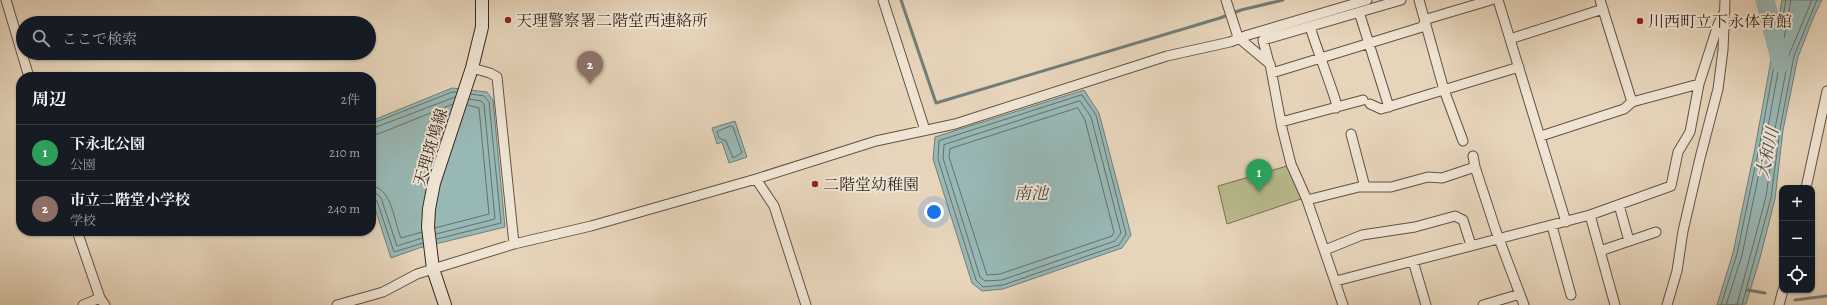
<!DOCTYPE html>
<html lang="ja">
<head>
<meta charset="utf-8">
<style>
	body { margin:0; font-family:Alegreya,"Noto Serif JP",serif; background:#20242c; color:#f1f3f6 }
	.controls { position:absolute; right:12px; bottom:12px; display:grid; overflow:hidden; border-radius:8px; box-shadow:0 1px 3px #0004 }
	.controls button { width:36px; height:36px; display:grid; place-items:center; padding:0; border:0; border-bottom:1px solid #363941; background:#171b24; color:#f1f3f6; font:20px sans-serif }
	.you { position:absolute; left:934px; top:212px; width:14px; height:14px; margin:-10px; border:3px solid #fff; border-radius:50%; background:#1a73e8; box-shadow:0 0 0 6px #1a73e833 }
	.badge { display:grid; place-items:center; width:26px; height:26px; border-radius:50%; background:#c59692; color:#fff; font-size:13px; font-weight:700 }
	.pin { position:absolute; translate:-50% -33px; filter:drop-shadow(0 1px 2px #0008) }
	.pin::after { content:''; position:absolute; top:21px; width:14px; height:12px; background:inherit; clip-path:polygon(0 0,100% 0,50% 100%) }
	.list { margin:0; padding:0; list-style:none }
	h2 { display:flex; justify-content:space-between; align-items:center; height:52px; margin:0; padding:0 16px; font-size:17px }
	h2 small { font-size:13px; font-weight:400; color:#9ea1a6 }
	.list li { display:grid; grid-template-columns:26px 1fr auto; gap:12px; align-items:center; box-sizing:border-box; height:56px; padding:0 16px; border-top:1px solid #363941 }
	.list b { display:block; font-size:15px; white-space:nowrap }
	.list p { margin:0; font-size:13px; white-space:nowrap; color:#9ea1a6 }
	.list em { font-size:13px; font-style:normal; color:#9ea1a6 }
	.icon { flex:none; width:22px; height:22px; fill:none; stroke:currentColor; stroke-width:2; stroke-linecap:round; stroke-linejoin:round }
	.map { position:relative; flex:none; width:1827px; height:305px; overflow:hidden }
	.search { position:absolute; background:#171b24; box-shadow:0 1px 3px #0004; left:16px; top:16px; width:360px; height:44px; display:flex; align-items:center; gap:10px; box-sizing:border-box; padding:0 14px; border-radius:22px; color:#9ea1a6; font-size:15px }
	.panel { position:absolute; background:#171b24; box-shadow:0 1px 3px #0004; left:16px; top:72px; width:360px; height:164px; border-radius:16px }
	.map>svg:first-child { display:block }
	.green { fill:#b9bc8d; stroke:#777156 }
	.water { fill:#98b8b6; stroke:#707e7a }
	.lines { fill:none; stroke-linecap:round; stroke-linejoin:round }
	.shore { stroke:#666f6a; stroke-width:1 }
	.stream { stroke:#707e7a; stroke-width:3 }
	.river { stroke:#98b8b6; stroke-width:19 }
	.street-casing { stroke:#625246; stroke-width:11 }
	.secondary-casing { stroke:#35261f; stroke-width:14 }
	.street { stroke:#efe4d3; stroke-width:9 }
	.secondary { stroke:#efe4d3; stroke-width:12 }
	.poi-dot { fill:#8f2418; stroke:#efe4d3; stroke-width:1.5 }
	.labels { text-anchor:middle; stroke-width:4; stroke-linejoin:round; paint-order:stroke }
	.poi-label { font-size:16px; fill:#35261f; stroke:#efe4d3; text-anchor:start }
	.street-label { font-size:16px; fill:#35261f; stroke:#efe4d3 }
	.water-label { font-size:17px; font-style:italic; fill:#4e4a45; stroke:#efe4d3 }
</style>
</head>
<body>
<div class="map">
<svg width="1827" height="305" viewBox="0 0 1827 305">
	<rect width="100%" height="100%" fill="#e7d5bb"/>
	<filter id="stains"><feTurbulence type="fractalNoise" baseFrequency=".005" numOctaves="4"/><feColorMatrix values="0 0 0 0 .2 0 0 0 0 .09 0 0 0 0 .02 0 0 0 .5 -.17"/></filter>
	<radialGradient id="worn" r=".72"><stop offset=".6" stop-color="#630" stop-opacity="0"/><stop offset="1" stop-color="#630" stop-opacity=".3"/></radialGradient>
	<!-- green -->
	<path class="green" d="M 1287,166 L 1301,199 L 1227,224 L 1218,186 Z"/>
	<!-- water -->
	<path class="water" d="M 1782,0 L 1822,0 L 1814,16 L 1798,57 L 1783,130 L 1775,199 L 1760,258 L 1746,304 L 1717,305 L 1733,253 L 1755,148 Z
		M 452,88 L 487,92 L 493,100 L 505,227 L 419,248 L 391,258 L 371,196 L 371,121 Z
		M 1084,90 L 1099,113 L 1131,235 L 1122,248 L 1003,289 L 982,291 L 972,283 L 933,159 L 935,137 Z
		M 735,121 L 747,157 L 729,163 L 722,142 L 717,144 L 712,128 Z"/>
	<g class="lines">
		<!-- shore -->
		<path class="shore" d="M 1082,95 L 1096,115 L 1126,234 L 1119,245 L 1003,285 L 983,287 L 976,280 L 938,159 L 939,141 Z
			M 1080,101 L 1091,117 L 1121,233 L 1115,241 L 1002,280 L 985,281 L 980,277 L 943,158 L 944,145 Z
			M 1078,108 L 1085,120 L 1114,232 L 1112,236 L 1000,274 L 987,275 L 949,157 L 950,149 Z
			M 371,124 L 452,92 L 457,92
			M 731,126 L 733,127 L 742,153 L 733,158 L 726,141 L 719,138 L 717,132 Z
			M 371,129 L 455,97
			M 371,135 L 378,134 L 453,104
			M 371,186 C 392,187 394,222 401,238 L 422,232
			M 371,192 L 377,194 L 381,198 L 397,246 L 422,238
			M 371,197 L 377,201 L 394,252 L 423,243
			M 435,228 L 489,214 L 479,108 L 467,105
			M 436,234 L 495,219 L 484,104 L 481,101 L 469,99
			M 437,239 L 501,223 L 489,102 L 484,96 L 471,94
			M 1721,305 L 1737,254 L 1759,148 L 1786,0
			M 1726,305 L 1742,255 L 1764,149 L 1791,0
			M 1737,305 L 1766,197 L 1775,129 L 1789,55 L 1812,0
			M 1742,305 L 1771,198 L 1780,129 L 1794,56 L 1817,0"/>
		<!-- stream -->
		<path class="stream" d="M 901,0 L 936,103 L 1220,18 L 1241,10 L 1283,0
			M 1747,290 L 1765,293
			M 1795,300 L 1827,296"/>
		<!-- river -->
		<path class="river" d="M 1765,0 L 1781,63"/>
		<!-- street casing -->
		<g class="street-casing">
			<path id="street" d="M 6,0 L 29,77
				M 883,0 L 925,130
				M 1226,0 L 1237,34 L 1240,39 L 1270,64 L 1282,128 L 1291,164 L 1307,200 L 1343,305
				M 1419,0 L 1444,90 L 1463,141
				M 1498,0 L 1566,222
				M 1600,0 L 1632,102
				M 1359,12 L 1389,107
				M 1310,27 C 1318,52 1328,77 1336,102 L 1336,108
				M 1510,39 L 1603,9
				M 1269,63 L 1263,40 L 1401,0
				M 472,68 L 490,73 L 497,77 L 514,244
				M 1272,73 L 1422,27 L 1427,19 L 1491,0
				M 1370,104 L 1381,109 L 1519,67
				M 1281,122 L 1363,100
				M 1351,134 L 1365,187
				M 1541,136 L 1624,109 L 1632,102 L 1699,84
				M 1473,156 L 1475,167 L 1496,231 L 1524,305
				M 756,179 L 774,206 L 806,305
				M 1806,188 L 1827,91
				M 1307,200 L 1359,187 L 1391,187 L 1428,177 L 1442,178 L 1475,167
				M 1619,205 L 1629,241
				M 1590,215 L 1615,305
				M 1552,226 L 1571,295
				M 77,231 L 100,298 L 105,305
				M 1325,250 L 1362,235 L 1415,227 L 1455,216 L 1463,220 L 1471,245
				M 1600,251 L 1656,232
				M 1413,261 L 1426,305
				M 1336,281 L 1590,215 L 1671,186 L 1678,152 L 1690,132 L 1699,84 L 1718,25 L 1725,11
				M 83,305 L 100,298
				M 337,305 L 383,292 L 417,274 L 514,244 L 591,226 L 756,179 L 876,141 L 955,124 L 1167,56 L 1230,42 L 1248,35 L 1367,0
				M 1483,305 L 1520,294
				M 1667,305 L 1677,271 L 1683,231 L 1700,158 L 1718,89 L 1723,50 L 1725,0
				M 1779,305 L 1783,290"/>
		</g>
		<!-- secondary casing -->
		<g class="secondary-casing">
			<path id="secondary" d="M 445,305 L 433,269 L 428,227 L 429,209 L 434,183 L 472,68 L 482,27 L 482,0"/>
		</g>
		<!-- street -->
		<use href="#street" class="street"/>
		<!-- secondary -->
		<use href="#secondary" class="secondary"/>
	</g>
	<!-- markers -->
	<g class="poi-dot">
		<circle cx="508" cy="20" r="4"/>
		<circle cx="1640" cy="21" r="4"/>
		<circle cx="815" cy="184" r="4"/>
	</g>
	<g class="labels">
		<!-- poi labels -->
		<g class="poi-label">
			<text x="516" y="26">天理警察署二階堂西連絡所</text>
			<text x="1648" y="27">川西町立下永体育館</text>
			<text x="823" y="190">二階堂幼稚園</text>
		</g>
		<!-- street labels -->
		<g class="street-label">
			<text transform="translate(430 147) rotate(-73)" y="6">天理斑鳩線</text>
		</g>
		<!-- water labels -->
		<g class="water-label">
			<text transform="translate(1767 153) rotate(-78)" y="6">大和川</text>
			<text x="1031" y="199">南池</text>
		</g>
	</g>
	<rect width="100%" height="100%" filter="url(#stains)"/>
	<rect width="100%" height="100%" fill="url(#worn)"/>
</svg>
<div class="controls">
<button>+</button>
<button>−</button>
<button><svg class="icon" aria-label="locate" viewBox="0 0 24 24"><circle cx="12" cy="12" r="6"/><path d="M12 2v4M12 18v4M2 12h4M18 12h4"/></svg></button>
</div>
<div class="you"></div>
<div class="pin badge" style="left:1259px;top:192px;background:#2e9e5b">1</div>
<div class="pin badge" style="left:590px;top:84px;background:#8d6e63">2</div>
<div class="search"><svg class="icon" aria-label="search" viewBox="0 0 24 24"><circle cx="10" cy="10" r="6"/><path d="M15 15l6 6"/></svg>ここで検索</div>
<section class="panel">
<h2>周辺<small>2件</small></h2>
<ul class="list">
<li><span class="badge" style="background:#2e9e5b">1</span><div><b>下永北公園</b><p>公園</p></div><em>210 m</em></li>
<li><span class="badge" style="background:#8d6e63">2</span><div><b>市立二階堂小学校</b><p>学校</p></div><em>240 m</em></li>
</ul>
</section>
</div>
</body>
</html>
